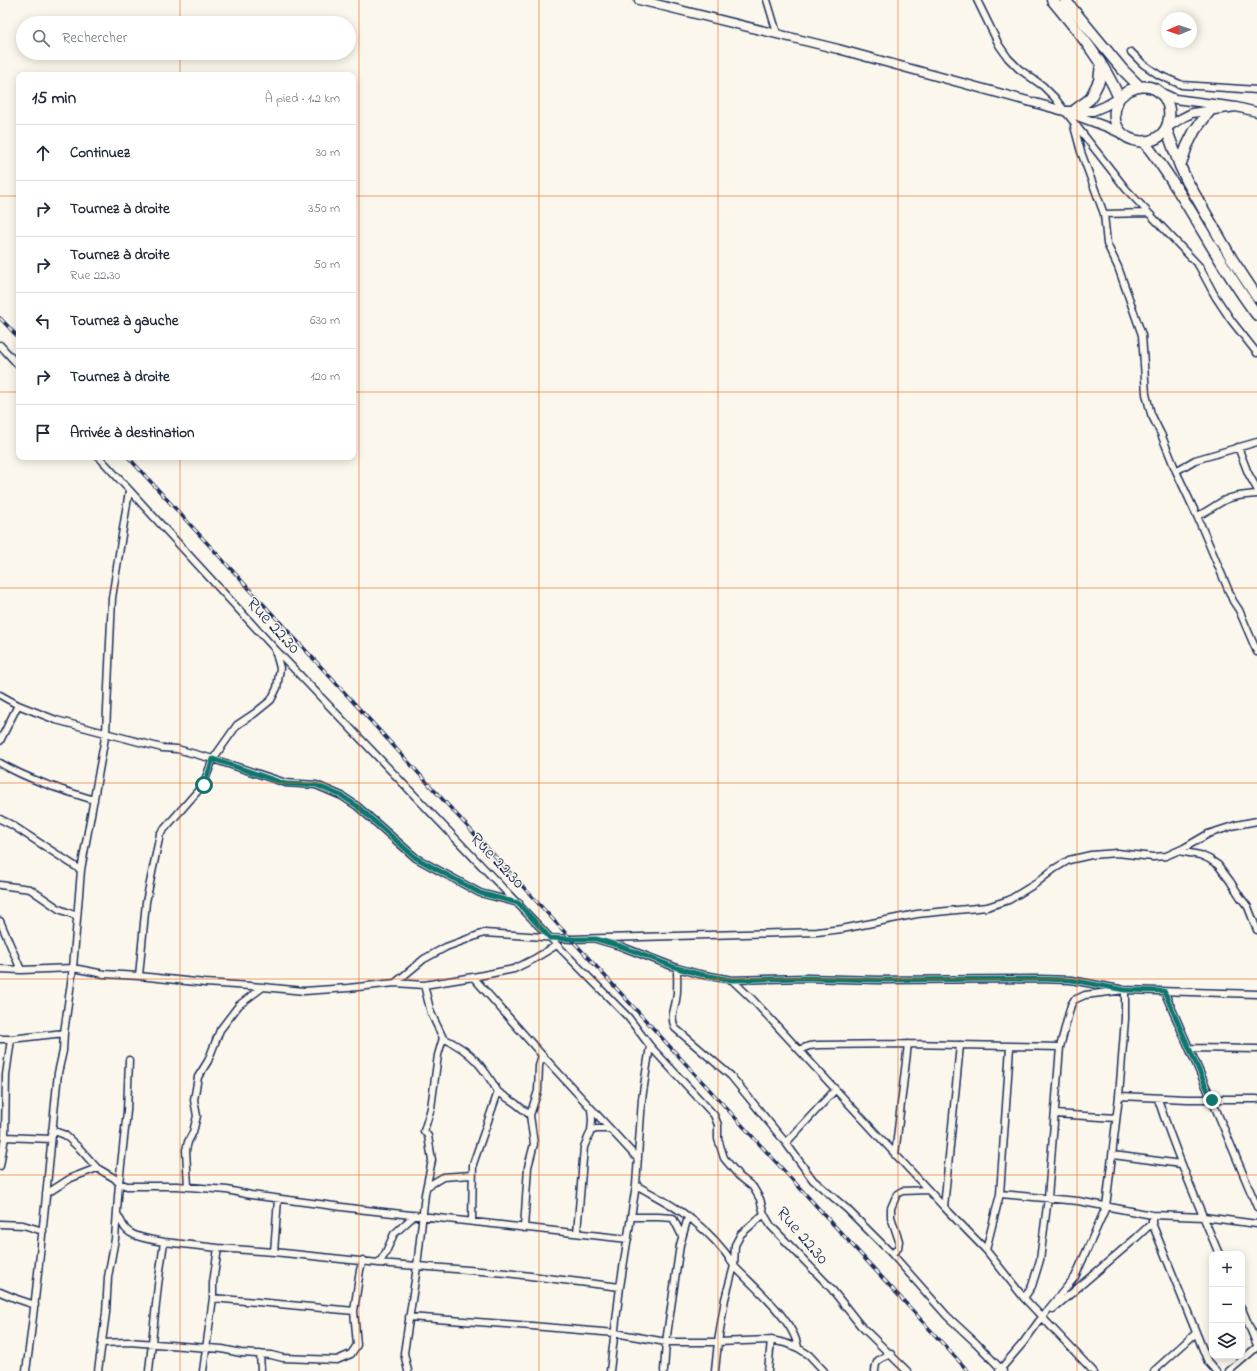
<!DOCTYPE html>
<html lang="fr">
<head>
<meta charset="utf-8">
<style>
	body { margin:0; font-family:"Indie Flower",sans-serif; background:#f6f6f7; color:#1f2937 }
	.controls { position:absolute; right:12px; bottom:12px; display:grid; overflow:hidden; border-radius:8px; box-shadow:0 2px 10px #0003 }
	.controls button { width:36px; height:36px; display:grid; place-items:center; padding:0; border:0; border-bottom:1px solid #e0e1e3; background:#fff; color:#1f2937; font:20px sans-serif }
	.compass { position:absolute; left:1161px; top:12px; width:36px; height:36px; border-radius:50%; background:#fff; box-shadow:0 2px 10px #0003; rotate:268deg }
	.stop { position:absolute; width:12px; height:12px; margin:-9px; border:3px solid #0f766e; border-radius:50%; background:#fff }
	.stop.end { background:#0f766e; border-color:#fff; box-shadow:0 1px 4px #0008 }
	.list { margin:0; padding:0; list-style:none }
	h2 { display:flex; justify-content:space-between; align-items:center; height:52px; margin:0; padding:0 16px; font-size:17px }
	h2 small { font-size:13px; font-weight:400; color:#747a83 }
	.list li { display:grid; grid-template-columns:26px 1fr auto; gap:12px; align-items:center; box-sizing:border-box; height:56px; padding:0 16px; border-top:1px solid #e0e1e3 }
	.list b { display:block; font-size:15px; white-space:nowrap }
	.list p { margin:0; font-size:13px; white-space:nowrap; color:#747a83 }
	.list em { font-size:13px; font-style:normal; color:#747a83 }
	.icon { flex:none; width:22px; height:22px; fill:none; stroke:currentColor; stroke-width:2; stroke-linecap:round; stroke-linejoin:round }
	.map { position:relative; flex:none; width:1257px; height:1371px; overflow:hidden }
	.search { position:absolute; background:#fff; box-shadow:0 2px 10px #0003; left:16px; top:16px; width:340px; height:44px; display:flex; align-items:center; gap:10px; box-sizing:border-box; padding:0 14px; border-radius:22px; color:#747a83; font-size:15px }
	.panel { position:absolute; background:#fff; box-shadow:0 2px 10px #0003; left:16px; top:72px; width:340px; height:388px; border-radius:8px }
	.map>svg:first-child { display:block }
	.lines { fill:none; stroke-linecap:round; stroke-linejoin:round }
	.minor-casing { stroke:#1b2f5e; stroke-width:9 }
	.tertiary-casing { stroke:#1b2f5e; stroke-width:11 }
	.primary-casing { stroke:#1b2f5e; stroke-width:13 }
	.minor { stroke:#fbf7ec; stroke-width:6 }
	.tertiary { stroke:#fbf7ec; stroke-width:8 }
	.primary { stroke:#fbf7ec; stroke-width:10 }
	.rail-casing { stroke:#1b2f5e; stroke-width:3.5 }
	.rail { stroke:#fbf7ec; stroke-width:2; stroke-dasharray:6; stroke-linecap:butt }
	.route { stroke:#0f766e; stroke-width:5 }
	.grid { fill:none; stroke:#e8590c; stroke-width:1; stroke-opacity:0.55 }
	.labels { text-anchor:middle; stroke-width:3; stroke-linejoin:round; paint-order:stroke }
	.street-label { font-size:18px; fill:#1b2f5e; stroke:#fbf7ec }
</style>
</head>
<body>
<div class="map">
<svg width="1257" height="1371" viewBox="0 0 1257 1371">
	<rect width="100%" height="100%" fill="#fbf7ec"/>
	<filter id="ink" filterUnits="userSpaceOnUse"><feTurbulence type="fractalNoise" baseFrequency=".025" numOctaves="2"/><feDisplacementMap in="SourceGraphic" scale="8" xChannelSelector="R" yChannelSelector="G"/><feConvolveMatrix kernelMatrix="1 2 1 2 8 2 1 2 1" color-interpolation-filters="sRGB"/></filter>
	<g filter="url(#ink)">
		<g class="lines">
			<!-- minor casing -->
			<g class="minor-casing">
				<path id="minor" d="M 767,0 L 777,33
					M 977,0 L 999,45 L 1008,58 L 1019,69 L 1043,86 L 1054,97 L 1126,189 L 1199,266 L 1215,296 L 1231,320 L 1257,353
					M 1131,52 L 1143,64 L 1159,75 L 1182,85 L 1257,90
					M 1074,126 L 1081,152 L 1104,214 L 1107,244 L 1118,267 L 1142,335 L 1146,394 L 1151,414 L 1161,434 L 1176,471
					M 1104,214 L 1148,213
					M 0,345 L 19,366
					M 1257,442 L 1195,460 L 1176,471 L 1197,516 L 1233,601 L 1239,610 L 1257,652
					M 1238,447 L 1248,473 L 1257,489
					M 99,457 L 275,649 L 557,945 L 628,1017 L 650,1046 L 714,1115 L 718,1125 L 718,1139 L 724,1158 L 739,1176 L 753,1187 L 760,1199 L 764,1214 L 771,1226 L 830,1287 L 860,1325 L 907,1371
					M 1197,516 C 1207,512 1215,505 1225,500 C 1235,495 1247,495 1257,494
					M 0,695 L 18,705 L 56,720 L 162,748 L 177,749 L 213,759 L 286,783 L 316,785 L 342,796 L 357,806 L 416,858 L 480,893 L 519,903
					M 0,741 L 18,705
					M 0,763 C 29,780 62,790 94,800
					M 0,819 L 12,825 L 81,870
					M 1179,851 L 1200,855 L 1209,859 L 1218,865 L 1230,881 L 1241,898 L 1248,907 L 1257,930
					M 0,885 L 30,889 L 59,909 L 77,916
					M 0,921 L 21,970
					M 596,939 L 620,946 L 677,968 L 699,974 L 732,980 L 807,978 L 878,980 L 1038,979 L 1071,980 L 1125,990 L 1125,1019 L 1119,1096 L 1106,1207 L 1075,1277 L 1042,1317 L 1023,1343 L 999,1371
					M 677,968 C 677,979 678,990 676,1000 C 674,1013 670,1015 675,1028 L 731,1076 L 786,1143 L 813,1180 L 847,1209 L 892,1254 L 947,1316 L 976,1343 L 1003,1371
					M 0,969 L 21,970 L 73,968 L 104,974 L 139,976 L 205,983 L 263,987 L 304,991 L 348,988 L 395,983 L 424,985 L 473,977 L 514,969 L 534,959 L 557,945
					M 139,976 L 146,902 L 160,834 L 203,785 L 213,759 L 237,725 L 255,713 L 271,700 L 277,688 L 280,668 L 275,650
					M 473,977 L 542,1055 L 638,1159
					M 732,980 L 753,1000 L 944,1207 L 986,1250 L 1024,1298 L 1093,1371
					M 395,983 L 424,959 L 446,947 L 484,933 L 572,939 L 817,932 L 842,929 L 917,914 L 987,907 L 1009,900 L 1035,884 L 1054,869 L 1069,860 L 1091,855 L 1117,853 L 1153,857 L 1166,856 L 1184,848 L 1208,834 L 1236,825 L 1257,821
					M 424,985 L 431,1013 L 443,1038
					M 1164,991 L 1212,1100 L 1257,1207
					M 0,1039 L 11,1039 L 64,1033
					M 11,1039 L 6,1075 L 5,1137 L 51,1139
					M 1190,1048 L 1257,1049
					M 799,1050 L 809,1046 L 818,1045 L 908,1044 L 1060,1047
					M 1119,1096 L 1187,1099 L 1257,1099
					M 1158,1099 C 1175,1151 1197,1202 1219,1254
					M 591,1109 L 592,1120 L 591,1131
					M 1055,1114 L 1116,1118
					M 52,1130 L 65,1135 L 80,1149 L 97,1168 L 114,1178 L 119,1183 L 127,1186 L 177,1186 L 227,1190 L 251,1195 L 357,1209 L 628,1239
					M 786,1143 L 835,1090
					M 895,1155 L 908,1044
					M 1113,1155 L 1181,1164
					M 0,1166 L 5,1137
					M 636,1185 C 651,1194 668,1202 683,1213 C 697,1223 712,1236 723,1250 C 728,1255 731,1262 735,1267 C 755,1288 794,1320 798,1348
					M 428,1186 L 443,1177 L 471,1175
					M 188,1187 L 186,1150 L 188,1142 L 193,1132 L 197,1116 L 194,1100 L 198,1077 L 208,1061 L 220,1030 L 239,1005 L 263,987
					M 46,1194 L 71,1178 L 97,1168
					M 1000,1194 L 1078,1201 L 1152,1215 L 1204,1217 L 1257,1224
					M 944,1207 L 960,1045
					M 117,1214 C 120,1218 122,1224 125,1228 C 132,1238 154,1240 164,1242
					M 1152,1215 L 1152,1223 L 1208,1362 L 1216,1371
					M 631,1217 L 658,1217 L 673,1218 L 682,1236
					M 472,1221 L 473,1164 L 498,1092 L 515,1103 L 530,1115
					M 0,1224 L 23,1225 L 43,1231
					M 524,1228 L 528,1167 L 534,1144 L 530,1115 L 538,1091 L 539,1066 L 542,1055
					M 577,1233 L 584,1147 L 591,1131 L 596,1129 L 610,1129
					M 986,1250 L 1000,1194 L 1010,1047
					M 274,1252 L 278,1199
					M 892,1254 L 898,1248 L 899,1241 L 891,1217 L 891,1208 L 897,1194 L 902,1191 L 928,1190
					M 379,1263 L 506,1273 L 620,1287
					M 0,1292 L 17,1299 L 35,1305
					M 1024,1298 L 1032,1286 L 1040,1260 L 1048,1198 L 1060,1047 L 1071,1005 L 1074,1000 L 1085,995 L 1125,990 L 1257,994
					M 1053,1309 L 1136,1238 L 1152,1223
					M 1242,1309 L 1257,1345
					M 354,1311 L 360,1270 L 363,1260
					M 409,1317 L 532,1326 L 615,1333 L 666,1342 L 718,1342 L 771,1340 L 785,1343 L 798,1348 L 809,1355 L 824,1371
					M 102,1343 L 129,1342 L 222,1349 L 241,1353 L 271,1355 L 283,1358 L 337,1360 L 351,1354 L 357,1345 L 354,1311 L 213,1298 L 213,1283 L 218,1248
					M 260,1354 L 261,1371
					M 26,1371 C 40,1272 48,1172 58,1073 L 63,1051 L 64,1033 L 73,968 L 81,870 L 106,732 L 112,598 L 129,491
					M 98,1371 L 106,1313 L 108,1277 L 115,1239 L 119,1183 L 127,1111 L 129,1060
					M 149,1371 L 158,1285 L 164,1242 L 218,1248 L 274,1252 L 379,1263 L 385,1254 L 394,1234 L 415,1215
					M 203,1371 L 213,1298
					M 408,1371 L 404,1353 L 417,1267 L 425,1194 L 432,1160 L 428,1136 L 424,1131 L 431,1108 L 438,1055 L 443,1038 C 471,1051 483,1066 498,1092
					M 610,1371 L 620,1287 L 636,1185 L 642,1099 L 650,1046
					M 664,1371 L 666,1342 L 680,1245 L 688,1217
					M 715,1371 L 718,1342 L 725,1299 L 734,1266 L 735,1245 L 741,1234 L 764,1214
					M 768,1371 L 771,1340
					M 875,1371 C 876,1358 880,1359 891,1354
					M 1154,1371 L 1196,1333
					M 1229,1371 L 1257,1347"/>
			</g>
			<!-- tertiary casing -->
			<g class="tertiary-casing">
				<path id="tertiary" d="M 639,0 L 838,49 L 1064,111
					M 1160,92 L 1175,99 L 1236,107 L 1192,113 L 1182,118 L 1166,128
					M 1119,98 L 1105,106 L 1093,111 L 1064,111 L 1107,127 L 1122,134
					M 1236,107 L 1257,112"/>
			</g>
			<!-- primary casing -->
			<g class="primary-casing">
				<path id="primary" d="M 1052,0 C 1077,30 1104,62 1119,98 C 1097,144 1165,158 1169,118 C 1170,111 1168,103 1164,97 C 1152,81 1132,85 1119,98
					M 1065,0 L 1122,69 L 1139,86
					M 1075,110 L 1090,99 L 1099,81 L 1101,64
					M 1166,128 L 1180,166 L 1187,181 L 1232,259 L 1257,297
					M 1144,142 C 1187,196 1215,260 1257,315
					M 1180,166 L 1187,146 L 1195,130 L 1209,112"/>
			</g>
			<!-- minor -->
			<use href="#minor" class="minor"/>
			<!-- tertiary -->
			<use href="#tertiary" class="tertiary"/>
			<!-- primary -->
			<use href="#primary" class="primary"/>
			<!-- rail casing -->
			<g class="rail-casing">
				<path id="rail" d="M 0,318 L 19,338
					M 128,457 L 968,1371"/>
			</g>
			<!-- rail -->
			<use href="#rail" class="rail"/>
		</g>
	</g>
	<g class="lines" filter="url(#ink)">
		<!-- route -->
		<path class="route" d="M 204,785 L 213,759 L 286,784 L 316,785 L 342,796 L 357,806 L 416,858 L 480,893 L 518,903 L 550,938 L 572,939 L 596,939 L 620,946 L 677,968 L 699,974 L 732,980 L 807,978 L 878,980 L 1038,979 L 1071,980 L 1125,990 L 1164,991 L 1212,1100"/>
	</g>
	<!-- grid -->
	<path class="grid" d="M 180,0 L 180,23M 359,0 L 359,1371M 539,0 L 539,1371M 718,0 L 718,1371M 898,0 L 898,1371M 1077,0 L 1077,1371M 180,53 L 180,75M 0,196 L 19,196M 353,196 L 1257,196M 0,392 L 19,392M 353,392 L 1257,392M 180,457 L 180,1371M 0,588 L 1257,588M 0,783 L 1257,783M 0,979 L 1257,979M 0,1175 L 1257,1175"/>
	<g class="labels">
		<!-- street labels -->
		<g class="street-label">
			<text transform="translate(274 625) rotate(47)" y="6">Rue 22.30</text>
			<text transform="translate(498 860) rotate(46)" y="6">Rue 22.30</text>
			<text transform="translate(803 1235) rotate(49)" y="6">Rue 22.30</text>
		</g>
	</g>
</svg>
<div class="controls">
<button>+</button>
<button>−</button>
<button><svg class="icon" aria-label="layers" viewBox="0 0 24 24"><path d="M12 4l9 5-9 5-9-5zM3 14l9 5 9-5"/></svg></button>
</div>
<svg class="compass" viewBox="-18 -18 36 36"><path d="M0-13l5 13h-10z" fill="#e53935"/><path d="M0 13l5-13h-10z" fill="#747a83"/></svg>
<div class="stop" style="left:204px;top:785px"></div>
<div class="stop end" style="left:1212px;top:1100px"></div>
<div class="search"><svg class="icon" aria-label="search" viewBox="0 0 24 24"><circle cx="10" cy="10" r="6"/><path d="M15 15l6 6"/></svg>Rechercher</div>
<section class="panel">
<h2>15 min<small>À pied · 1.2 km</small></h2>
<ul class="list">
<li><svg class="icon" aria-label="ahead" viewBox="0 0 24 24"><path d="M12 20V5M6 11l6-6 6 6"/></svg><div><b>Continuez</b></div><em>30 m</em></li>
<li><svg class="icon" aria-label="right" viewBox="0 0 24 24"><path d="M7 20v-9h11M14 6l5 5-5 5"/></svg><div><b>Tournez à droite</b></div><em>350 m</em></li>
<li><svg class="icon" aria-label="right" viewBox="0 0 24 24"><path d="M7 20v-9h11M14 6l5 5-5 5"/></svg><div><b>Tournez à droite</b><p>Rue 22.30</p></div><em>50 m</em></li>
<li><svg class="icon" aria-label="left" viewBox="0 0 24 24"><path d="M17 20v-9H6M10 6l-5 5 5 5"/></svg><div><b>Tournez à gauche</b></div><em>630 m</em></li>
<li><svg class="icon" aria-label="right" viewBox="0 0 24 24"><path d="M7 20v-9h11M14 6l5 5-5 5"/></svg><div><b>Tournez à droite</b></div><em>120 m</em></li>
<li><svg class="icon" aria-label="arrive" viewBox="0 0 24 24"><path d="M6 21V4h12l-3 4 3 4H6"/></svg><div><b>Arrivée à destination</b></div></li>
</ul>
</section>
</div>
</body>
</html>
